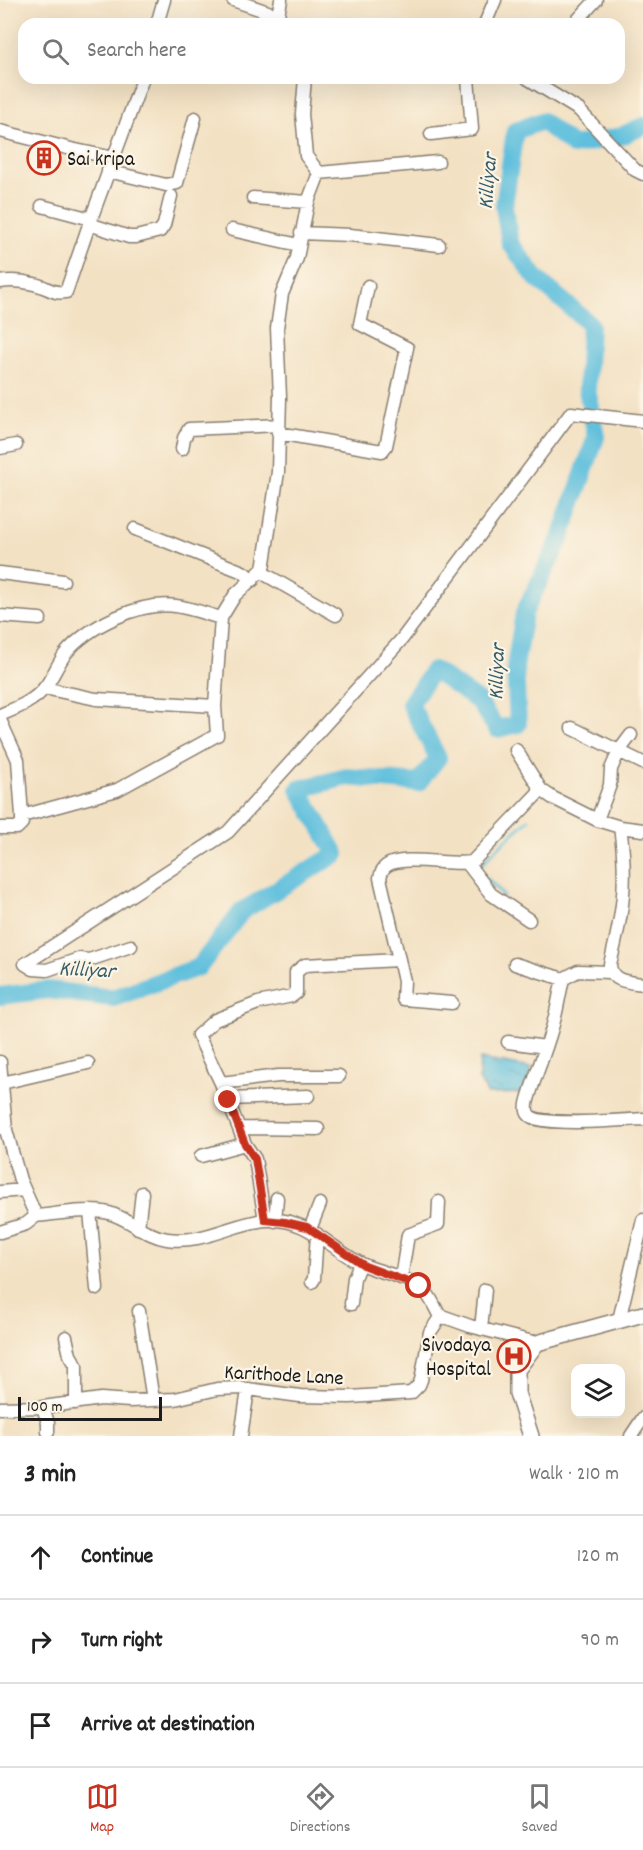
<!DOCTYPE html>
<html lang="en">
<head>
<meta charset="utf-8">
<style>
	body { margin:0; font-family:Dekko,sans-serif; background:#f2f2f2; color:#222 }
	.controls { position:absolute; right:18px; bottom:18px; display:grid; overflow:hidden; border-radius:12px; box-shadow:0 6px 24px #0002 }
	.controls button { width:54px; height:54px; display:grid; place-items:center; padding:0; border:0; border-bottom:2px solid #e0e0e0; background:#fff; color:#222; font:30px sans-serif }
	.scale { position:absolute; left:18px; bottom:15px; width:144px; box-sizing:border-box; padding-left:6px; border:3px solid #1c1c1c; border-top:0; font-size:16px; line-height:21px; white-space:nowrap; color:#1c1c1c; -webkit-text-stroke:4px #fcf5e5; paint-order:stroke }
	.stop { position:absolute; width:18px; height:18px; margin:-14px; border:4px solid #c8321e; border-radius:50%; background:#fff }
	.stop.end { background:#c8321e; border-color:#fff; box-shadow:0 2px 6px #0008 }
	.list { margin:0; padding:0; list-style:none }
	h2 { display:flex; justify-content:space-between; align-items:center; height:78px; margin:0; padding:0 24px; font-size:26px }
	h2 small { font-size:20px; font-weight:400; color:#767676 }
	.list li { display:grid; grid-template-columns:39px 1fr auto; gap:18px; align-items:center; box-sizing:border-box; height:84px; padding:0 24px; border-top:2px solid #e0e0e0 }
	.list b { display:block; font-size:22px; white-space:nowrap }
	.list em { font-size:20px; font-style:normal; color:#767676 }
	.icon { flex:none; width:33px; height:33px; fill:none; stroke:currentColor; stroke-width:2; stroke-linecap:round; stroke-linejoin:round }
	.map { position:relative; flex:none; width:643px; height:1436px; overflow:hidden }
	.search { position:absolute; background:#fff; box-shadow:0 6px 24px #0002; left:18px; right:18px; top:18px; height:66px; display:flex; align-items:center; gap:15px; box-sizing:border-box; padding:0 21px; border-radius:18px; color:#767676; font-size:22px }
	.sheet { height:330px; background:#fff }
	nav { display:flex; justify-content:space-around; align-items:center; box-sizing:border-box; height:84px; border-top:2px solid #e0e0e0; background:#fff; font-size:16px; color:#767676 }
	nav a { display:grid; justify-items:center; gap:3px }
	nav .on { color:#c8321e }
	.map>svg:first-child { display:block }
	.water { fill:url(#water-ripples); stroke:#3e6e7c; stroke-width:1.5 }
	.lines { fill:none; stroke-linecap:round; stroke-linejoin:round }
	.stream { stroke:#5fbfdd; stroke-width:3 }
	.river { stroke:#5fbfdd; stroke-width:18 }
	.minor-casing { stroke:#887e70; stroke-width:15 }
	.major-casing { stroke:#887e70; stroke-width:18 }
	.minor { stroke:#fff; stroke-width:12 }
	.major { stroke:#fff; stroke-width:15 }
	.route { stroke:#c8321e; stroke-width:8 }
	.labels { text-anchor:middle; stroke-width:4.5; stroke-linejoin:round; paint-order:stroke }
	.poi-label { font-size:21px; fill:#1c1c1c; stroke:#fcf5e5; text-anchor:start }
	.street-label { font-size:21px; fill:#1c1c1c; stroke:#fcf5e5 }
	.water-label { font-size:22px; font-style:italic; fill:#375d69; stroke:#fcf5e5 }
</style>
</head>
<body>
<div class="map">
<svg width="643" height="1436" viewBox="0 0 643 1436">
	<defs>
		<pattern id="water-ripples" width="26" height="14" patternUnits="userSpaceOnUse" patternTransform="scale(1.5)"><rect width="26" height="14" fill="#5fbfdd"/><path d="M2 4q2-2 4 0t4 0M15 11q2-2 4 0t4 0" fill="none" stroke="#4e9ab2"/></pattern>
	</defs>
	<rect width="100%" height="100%" fill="#fcf5e5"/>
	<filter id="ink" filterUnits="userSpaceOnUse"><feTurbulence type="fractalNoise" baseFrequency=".0167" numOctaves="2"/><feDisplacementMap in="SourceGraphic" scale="12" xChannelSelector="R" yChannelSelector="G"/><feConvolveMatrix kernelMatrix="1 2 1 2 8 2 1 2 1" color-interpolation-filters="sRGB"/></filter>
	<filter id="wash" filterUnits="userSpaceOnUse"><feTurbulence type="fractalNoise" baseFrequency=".008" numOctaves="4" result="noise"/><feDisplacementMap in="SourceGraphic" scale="24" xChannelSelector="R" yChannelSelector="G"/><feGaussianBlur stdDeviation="1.35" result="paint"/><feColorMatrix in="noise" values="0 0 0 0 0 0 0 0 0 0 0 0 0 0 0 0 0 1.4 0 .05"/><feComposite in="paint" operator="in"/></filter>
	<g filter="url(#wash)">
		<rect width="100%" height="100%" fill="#f3e1c3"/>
		<!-- water -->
		<path class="water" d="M 480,1059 L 532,1068 L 522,1093 L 488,1094 L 479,1080 Z"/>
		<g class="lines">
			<!-- stream -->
			<path class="stream" d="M 477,869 L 494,851 L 529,819
				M 485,877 L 496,887 L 503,896"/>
			<!-- river -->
			<path class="river" d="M 0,996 L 48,990 L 113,998 L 199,967 L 242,911 L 336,854 L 299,789 L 347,777 L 418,783 L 438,758 L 410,704 L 433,670 L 478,701 L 497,729 L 518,724 L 515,667 L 524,613 L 561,537 L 596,437 L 587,389 L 590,324 L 537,279 L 510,243 L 504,206 L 515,131 L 542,121 L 573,146 L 621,136 L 643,126"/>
		</g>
	</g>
	<g filter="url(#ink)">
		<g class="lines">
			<!-- minor casing -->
			<g class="minor-casing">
				<path id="minor" d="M 233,0 L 268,12 L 282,24
					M 277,20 L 281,0
					M 157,24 L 164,0
					M 485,24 L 495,0
					M 574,24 L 596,0
					M 527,78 L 579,110 L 635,170 L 643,174
					M 0,131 L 71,149 L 114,158
					M 431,134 L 472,129 L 468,78
					M 108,171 L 166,185 L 177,183 L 195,118
					M 319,173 L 438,162
					M 253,198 L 308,202
					M 42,206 L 91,219
					M 89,224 L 129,237 L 136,237 L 160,231 L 164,225 L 171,196
					M 232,230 L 299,245
					M 301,233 L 350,235 L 439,245
					M 0,282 C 11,280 23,281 34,284 C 46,286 54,295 66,292 L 91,219 L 143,78
					M 278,433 L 382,451 L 386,446 L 407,348 L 360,324 L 368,286
					M 0,448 L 16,445
					M 182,449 L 184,438 L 189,429 L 279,425
					M 135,529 L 243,572 L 253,580
					M 261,572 L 336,615
					M 0,573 L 63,581
					M 0,616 L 40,619
					M 44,688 L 96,699 L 215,706
					M 0,715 C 17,708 35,701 46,686 C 53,676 58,664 65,654 C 88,626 140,601 176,606 C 191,608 206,614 221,618 L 235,595 L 263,569 L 278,472 L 280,397 L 277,328 L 282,294 L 297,258 L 308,202 L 319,173 L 306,156 L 302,114 L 305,78
					M 0,720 L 18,760 L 22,816 L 22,823 L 17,828 L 0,828
					M 572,728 L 643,763
					M 516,750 L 541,790 L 553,798 L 597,820 L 620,827 L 643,830
					M 22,816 L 117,790 L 217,735 L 215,706 L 221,618
					M 597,820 L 610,785 L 611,769 L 619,751 L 631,735
					M 620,827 C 628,881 623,913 610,964 C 610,982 629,982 643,984
					M 467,863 L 491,894 L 529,920
					M 131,946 L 89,960 L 79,959 L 47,970 L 33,969 L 25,964 L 228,832 L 402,639 L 571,413 L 643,421
					M 515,964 L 563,979
					M 610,972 L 578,971 L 563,979 C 559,995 557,1012 552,1028 C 546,1050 537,1071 530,1093 C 528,1100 524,1109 529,1115 C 538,1127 626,1120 643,1119
					M 452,1003 L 403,999 L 404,981 L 380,878 C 381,873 382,869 386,866 C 402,854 451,866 472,862 L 541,790
					M 508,1042 L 546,1047
					M 0,1062 L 6,1130
					M 2,1083 L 88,1063
					M 221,1083 L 278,1076 L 339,1076
					M 228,1099 L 308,1096
					M 0,1127 L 6,1130 L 20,1180 L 36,1216 C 58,1214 88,1208 109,1213 C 130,1219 146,1236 167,1239 C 203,1244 231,1224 265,1220 C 309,1216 331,1251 366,1266 C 383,1273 402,1276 418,1285 C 428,1291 434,1305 439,1315 L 470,1326 L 537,1343
					M 239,1128 L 318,1129
					M 201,1156 L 245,1144
					M 0,1192 L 24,1190
					M 90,1211 L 97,1289
					M 265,1220 L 255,1159 L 245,1144 L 221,1083 L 198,1035 L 215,1020 L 258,1003 L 292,996 L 296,993 L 296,972 L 305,965 L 398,960
					M 275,1221 L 277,1198
					M 138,1228 L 142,1193
					M 310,1229 L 320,1204
					M 0,1232 L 26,1224 L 36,1216
					M 401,1278 L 408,1235 L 438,1224 L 439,1202
					M 312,1282 L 314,1279 L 317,1234
					M 351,1304 L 354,1278 L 360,1263
					M 139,1311 L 153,1400
					M 619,1320 L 643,1220
					M 481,1329 L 485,1290
					M 66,1337 L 70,1355 L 76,1365 L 76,1403
					M 43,1407 L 48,1423 L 48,1432
					M 0,1408 L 43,1407 L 101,1399 L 130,1401 L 175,1399 L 217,1389 L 240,1388 L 300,1396 L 350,1397 L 411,1393 L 419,1385 L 421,1380 L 430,1332 L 439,1319 L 439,1315
					M 241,1436 L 248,1390
					M 631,1436 L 643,1418"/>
			</g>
			<!-- major casing -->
			<g class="major-casing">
				<path id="major" d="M 531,1436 L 517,1393 L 517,1370 L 537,1343 L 643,1314"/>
			</g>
			<!-- minor -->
			<use href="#minor" class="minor"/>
			<!-- major -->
			<use href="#major" class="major"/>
		</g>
	</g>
	<g class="lines" filter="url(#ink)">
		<!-- route -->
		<path class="route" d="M 228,1100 L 245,1144 L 255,1159 L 265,1220 L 285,1222 L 307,1227 L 365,1266 L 419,1286"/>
	</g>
	<!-- icons -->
	<defs>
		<g id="building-ring" transform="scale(1.725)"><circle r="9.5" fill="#fcf5e5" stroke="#c8321e" stroke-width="1.5"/><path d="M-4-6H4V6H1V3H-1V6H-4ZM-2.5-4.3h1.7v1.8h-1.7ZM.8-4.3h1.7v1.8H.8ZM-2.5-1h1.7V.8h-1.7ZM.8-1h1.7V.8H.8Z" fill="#c8321e"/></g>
		<g id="hospital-ring" transform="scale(1.725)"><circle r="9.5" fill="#fcf5e5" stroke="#c8321e" stroke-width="1.5"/><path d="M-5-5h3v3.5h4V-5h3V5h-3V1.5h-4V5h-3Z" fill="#c8321e"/></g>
	</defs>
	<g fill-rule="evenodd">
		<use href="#building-ring" x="44" y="158"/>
		<use href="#hospital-ring" x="514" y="1356"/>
	</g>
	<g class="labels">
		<!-- poi labels -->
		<g class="poi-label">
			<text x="67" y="165">Sai kripa</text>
			<text x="491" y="1351" text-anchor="end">Sivodaya<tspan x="491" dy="24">Hospital</tspan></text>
		</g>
		<!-- street labels -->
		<g class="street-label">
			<text transform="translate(284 1374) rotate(3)" y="7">Karithode Lane</text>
		</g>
		<!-- water labels -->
		<g class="water-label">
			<text transform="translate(486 181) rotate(-85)" y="8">Killiyar</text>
			<text transform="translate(495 672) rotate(-88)" y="8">Killiyar</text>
			<text transform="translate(87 968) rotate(3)" y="8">Killiyar</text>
		</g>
	</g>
</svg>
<div class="controls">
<button><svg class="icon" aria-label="layers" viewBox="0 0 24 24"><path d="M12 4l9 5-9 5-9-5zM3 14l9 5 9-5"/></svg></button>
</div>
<div class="scale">100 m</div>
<div class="stop" style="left:419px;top:1286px"></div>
<div class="stop end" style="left:228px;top:1100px"></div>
<div class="search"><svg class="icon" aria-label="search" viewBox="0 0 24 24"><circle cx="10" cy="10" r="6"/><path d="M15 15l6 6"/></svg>Search here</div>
</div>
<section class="sheet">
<h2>3 min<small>Walk · 210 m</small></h2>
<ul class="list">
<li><svg class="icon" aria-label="ahead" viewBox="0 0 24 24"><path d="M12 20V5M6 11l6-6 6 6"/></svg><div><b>Continue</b></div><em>120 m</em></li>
<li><svg class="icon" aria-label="right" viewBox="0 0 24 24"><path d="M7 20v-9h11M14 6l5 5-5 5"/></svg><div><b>Turn right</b></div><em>90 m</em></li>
<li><svg class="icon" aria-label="arrive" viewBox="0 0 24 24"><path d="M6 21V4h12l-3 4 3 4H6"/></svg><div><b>Arrive at destination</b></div></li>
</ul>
</section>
<nav>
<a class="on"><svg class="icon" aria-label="map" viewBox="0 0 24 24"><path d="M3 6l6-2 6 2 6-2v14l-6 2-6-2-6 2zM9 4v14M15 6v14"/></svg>Map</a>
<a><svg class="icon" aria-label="directions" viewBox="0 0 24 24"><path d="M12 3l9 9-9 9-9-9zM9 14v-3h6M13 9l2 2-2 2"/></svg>Directions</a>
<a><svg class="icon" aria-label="saved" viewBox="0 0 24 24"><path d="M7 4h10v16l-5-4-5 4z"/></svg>Saved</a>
</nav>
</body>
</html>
